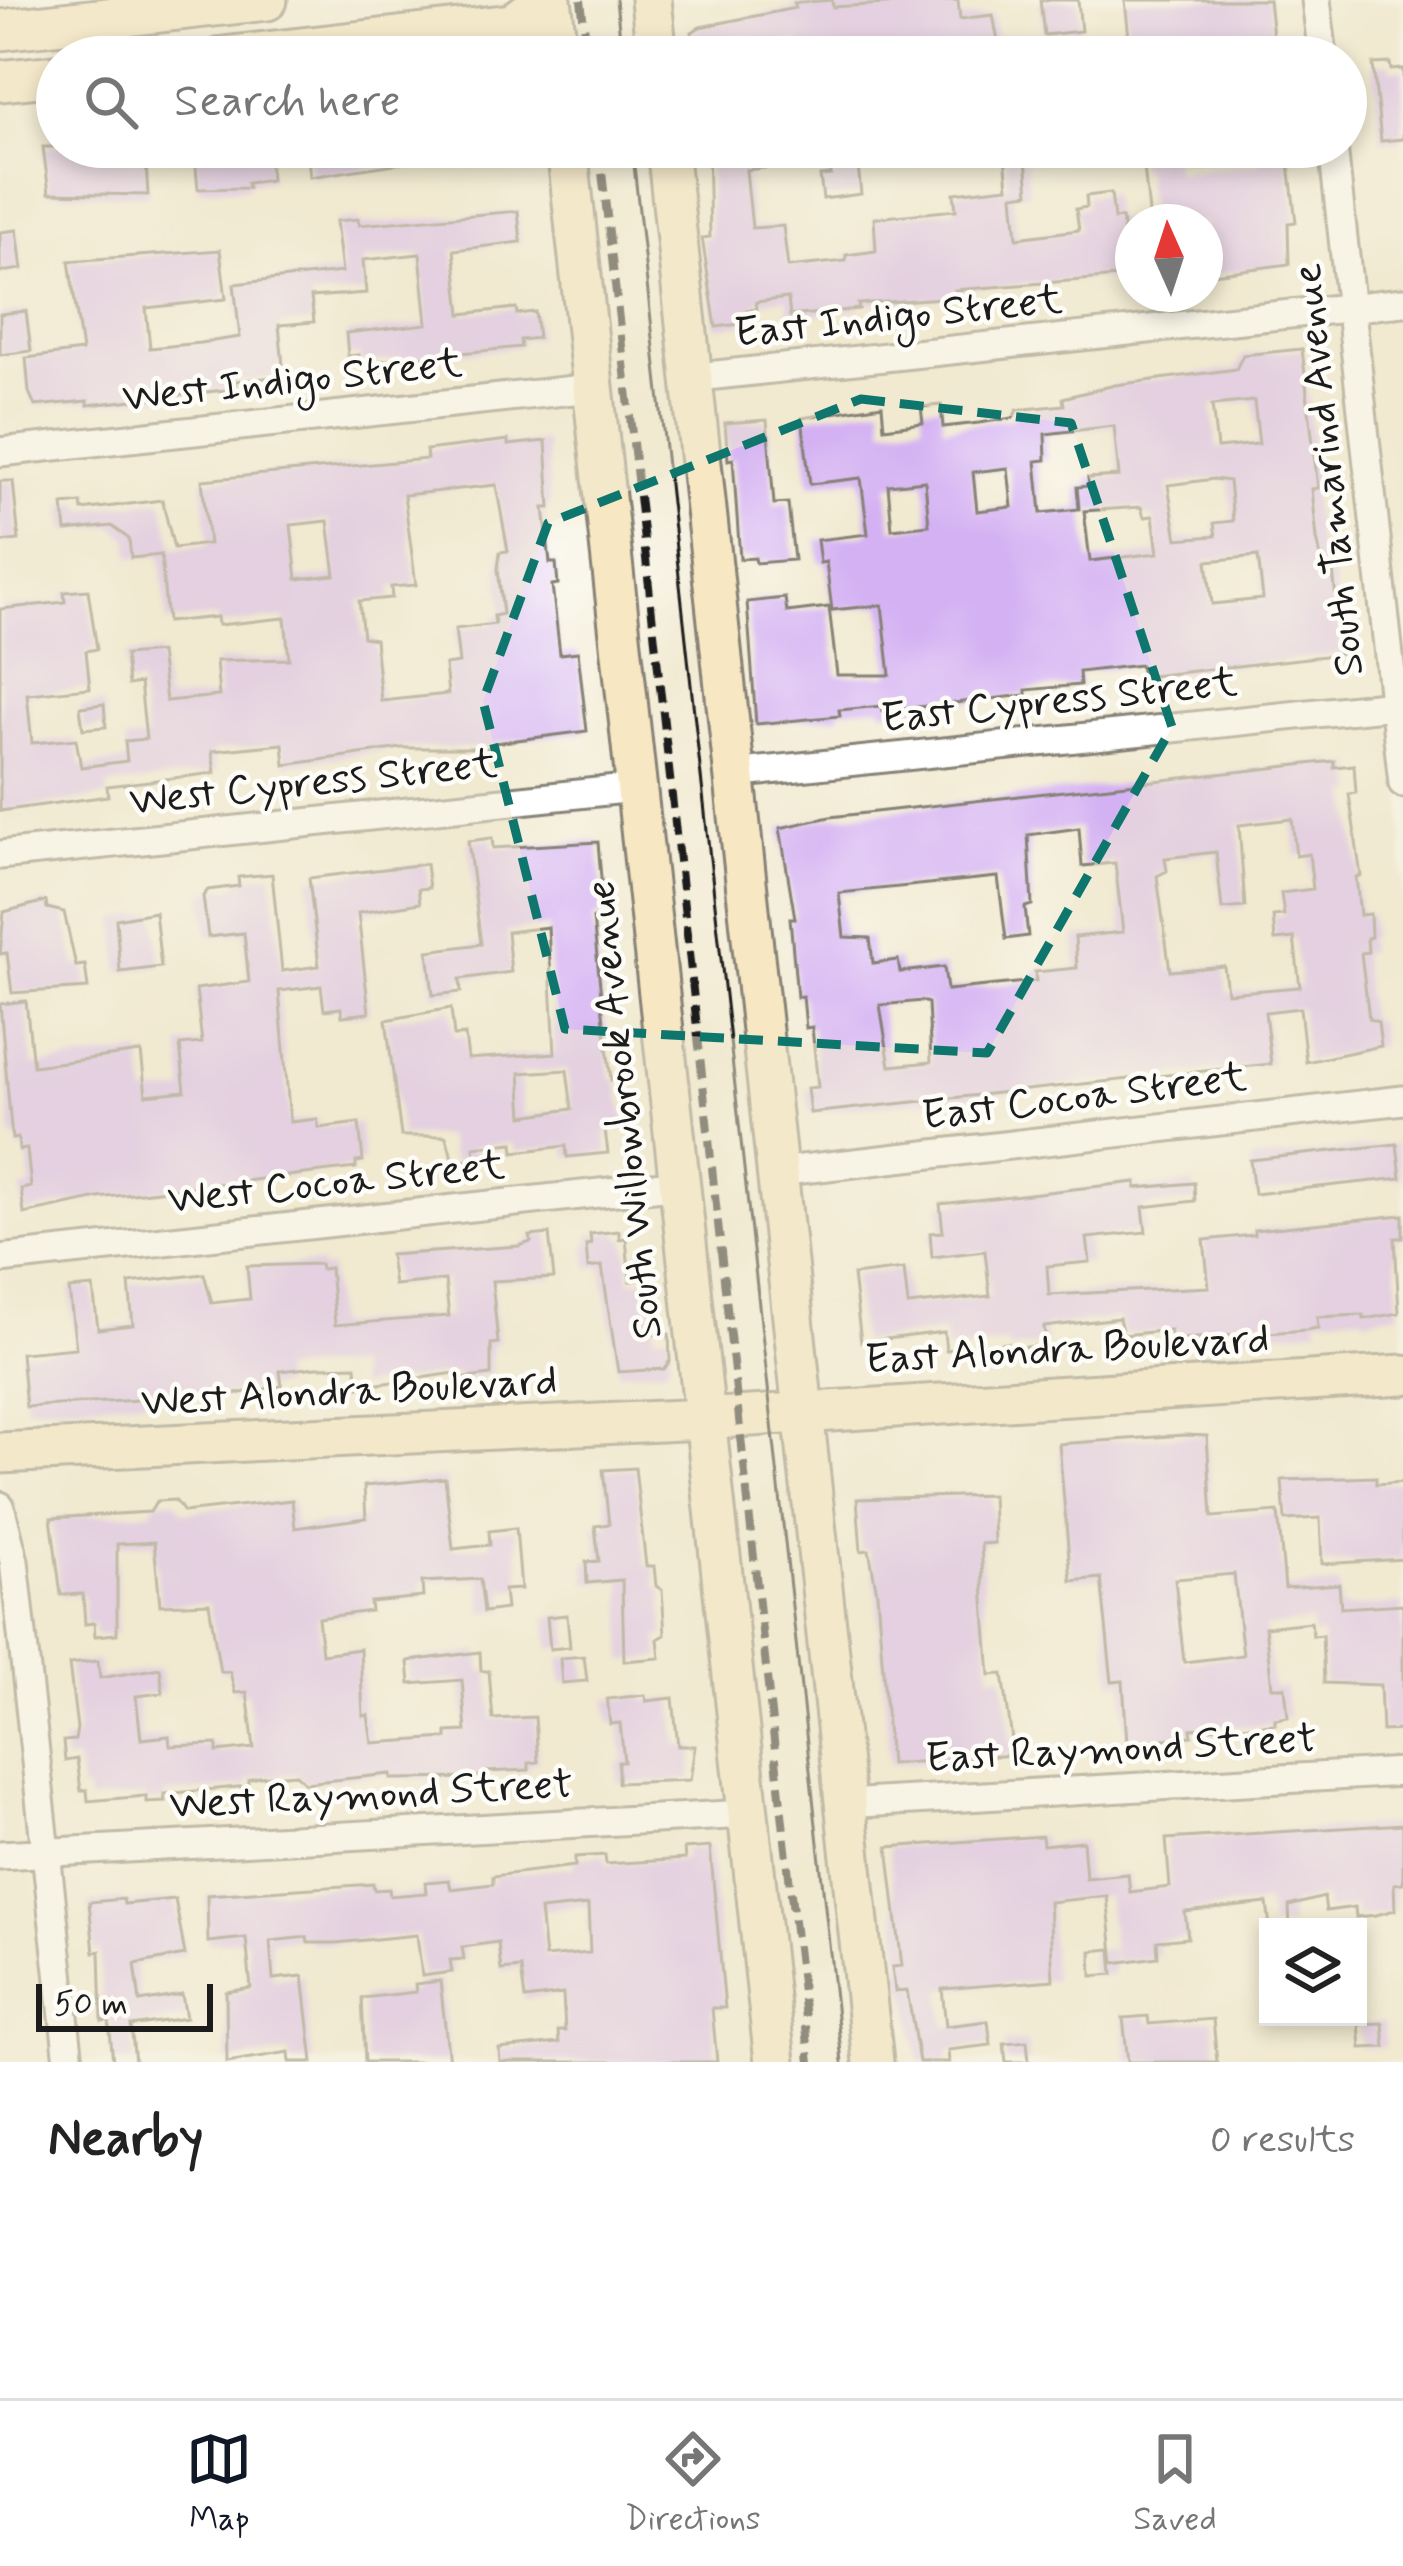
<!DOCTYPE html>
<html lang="en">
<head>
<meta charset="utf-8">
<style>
	body { margin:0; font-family:Mynerve,sans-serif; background:#f6f6f6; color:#222 }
	.controls { position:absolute; right:36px; bottom:36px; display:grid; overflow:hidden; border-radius:0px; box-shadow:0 6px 18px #0003 }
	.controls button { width:108px; height:108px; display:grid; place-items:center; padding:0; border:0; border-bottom:3px solid #e0e0e0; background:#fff; color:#222; font:60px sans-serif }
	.compass { position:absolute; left:1115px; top:204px; width:108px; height:108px; border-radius:50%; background:#fff; box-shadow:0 6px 18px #0003; rotate:357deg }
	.scale { position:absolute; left:36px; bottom:30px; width:177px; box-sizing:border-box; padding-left:12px; border:6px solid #1c1c1c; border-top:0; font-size:33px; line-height:42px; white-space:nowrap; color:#1c1c1c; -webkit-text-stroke:9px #fdfcf7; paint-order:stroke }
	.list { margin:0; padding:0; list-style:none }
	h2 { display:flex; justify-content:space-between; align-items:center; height:156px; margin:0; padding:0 48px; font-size:51px }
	h2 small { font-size:39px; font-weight:400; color:#767676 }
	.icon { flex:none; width:66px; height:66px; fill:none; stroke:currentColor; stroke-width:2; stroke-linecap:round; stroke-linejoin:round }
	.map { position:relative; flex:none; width:1403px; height:2062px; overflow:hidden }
	.search { position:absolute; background:#fff; box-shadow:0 6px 18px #0003; left:36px; right:36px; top:36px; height:132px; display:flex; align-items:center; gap:30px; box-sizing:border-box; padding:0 42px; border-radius:66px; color:#767676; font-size:45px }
	.sheet { height:336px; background:#fff }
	nav { display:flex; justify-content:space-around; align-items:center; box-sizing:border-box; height:168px; border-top:3px solid #e0e0e0; background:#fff; font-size:33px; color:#767676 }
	nav a { display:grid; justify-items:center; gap:6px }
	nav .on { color:#111827 }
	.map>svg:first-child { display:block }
	.building { fill:#d4b1f3; fill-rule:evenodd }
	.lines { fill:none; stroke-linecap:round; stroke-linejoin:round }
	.street-casing { stroke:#868276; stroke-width:33 }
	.secondary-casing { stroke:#868276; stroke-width:45 }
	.street { stroke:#fff; stroke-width:27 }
	.secondary { stroke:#f8e7c3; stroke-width:39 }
	.tram { stroke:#1c1c1c; stroke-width:3 }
	.rail { stroke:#1c1c1c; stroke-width:8; stroke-dasharray:18 9; stroke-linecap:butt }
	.marked { fill:none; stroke:#0f766e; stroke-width:9; stroke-dasharray:24 15; stroke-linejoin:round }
	.labels { text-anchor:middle; stroke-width:9; stroke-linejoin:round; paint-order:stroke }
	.street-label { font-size:42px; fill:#1c1c1c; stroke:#fdfcf7 }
</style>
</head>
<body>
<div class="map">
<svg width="1403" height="2062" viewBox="0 0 1403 2062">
	<rect width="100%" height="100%" fill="#fdfcf7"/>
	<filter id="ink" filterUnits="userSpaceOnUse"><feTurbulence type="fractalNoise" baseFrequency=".00833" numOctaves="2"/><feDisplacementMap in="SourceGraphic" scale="24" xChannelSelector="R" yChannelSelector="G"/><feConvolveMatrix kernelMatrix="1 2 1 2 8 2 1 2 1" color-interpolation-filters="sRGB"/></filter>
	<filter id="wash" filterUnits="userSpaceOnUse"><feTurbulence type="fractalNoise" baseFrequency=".004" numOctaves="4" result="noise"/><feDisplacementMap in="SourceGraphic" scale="48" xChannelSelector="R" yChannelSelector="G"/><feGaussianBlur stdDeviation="2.7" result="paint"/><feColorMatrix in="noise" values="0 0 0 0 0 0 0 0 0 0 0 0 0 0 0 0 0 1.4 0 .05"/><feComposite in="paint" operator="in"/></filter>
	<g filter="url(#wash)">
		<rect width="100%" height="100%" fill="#f1e9d0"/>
		<g id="blocks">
			<!-- building -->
			<path class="building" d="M 832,0 L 833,7 L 958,0 L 960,19 L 993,15 L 1001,57 L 800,57 L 798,41 L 694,57 L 692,32 L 700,27 L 795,8 L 794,3 Z
				M 1040,0 L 1078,0 L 1081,31 L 1044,35 Z
				M 1125,0 L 1269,0 L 1274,45 L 1217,51 L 1218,57 L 1131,57 Z
				M 1390,63 L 1391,70 L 1403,69 L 1403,139 L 1381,141 L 1373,64 Z
				M 43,147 L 145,147 L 148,195 L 49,193 Z
				M 194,147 L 268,147 L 271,180 L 247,183 L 248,188 L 198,189 Z
				M 307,147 L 422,147 L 422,160 L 310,177 Z
				M 708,147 L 780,147 L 782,166 L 746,170 L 752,228 L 783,226 L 788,267 L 846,261 L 846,255 L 876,251 L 874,218 L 956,210 L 954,193 L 1008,187 L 1004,147 L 1025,147 L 1029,193 L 1013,195 L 1017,238 L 1079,230 L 1076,209 L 1087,207 L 1086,196 L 1111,193 L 1114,219 L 1122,218 L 1127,265 L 1118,277 L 955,290 L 955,297 L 858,304 L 859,309 L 830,312 L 790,316 L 788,298 L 756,302 L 757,309 L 747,310 L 748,323 L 716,327 L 702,238 L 710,237 Z
				M 828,147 L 856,147 L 861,194 L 823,199 L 820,176 L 831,175 Z
				M 1136,147 L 1172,147 L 1175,172 L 1259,164 L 1257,147 L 1287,147 L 1296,222 L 1288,223 L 1289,264 L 1205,275 L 1205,222 L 1150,222 L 1144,167 L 1139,168 Z
				M 518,211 L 521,242 L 454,250 L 461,314 L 516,308 L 517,314 L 535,312 L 538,338 L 520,340 L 521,347 L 360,363 L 359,355 L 348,356 L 346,333 L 427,324 L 420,254 L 363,260 L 366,293 L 311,297 L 314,322 L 279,325 L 284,376 L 235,381 L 236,387 L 225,390 L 88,405 L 88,401 L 35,406 L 29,392 L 26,358 L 82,351 L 69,261 L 220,250 L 226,299 L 146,308 L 150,348 L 200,343 L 240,337 L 234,284 L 342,272 L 336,221 L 358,219 L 359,225 Z
				M 17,230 L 22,269 L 0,272 L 0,232 Z
				M 26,311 L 31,351 L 0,355 L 0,314 Z
				M 1302,349 L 1318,488 L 1312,489 L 1317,539 L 1324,572 L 1333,571 L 1342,654 L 1142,677 L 1140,665 L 1079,672 L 1080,685 L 1026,690 L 1026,695 L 882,711 L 881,706 L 839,710 L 840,716 L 756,724 L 747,602 L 785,598 L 787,612 L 829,607 L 837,675 L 890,675 L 882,605 L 832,610 L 826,562 L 820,563 L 817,540 L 868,534 L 861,478 L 810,484 L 802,418 L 882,405 L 884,428 L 923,423 L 921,407 L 941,405 L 943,427 L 979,423 L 1013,418 L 1017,410 L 1064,405 L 1063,398 L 1115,385 L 1236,369 L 1243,355 ZM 1254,401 L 1259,444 L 1217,448 L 1212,405 ZM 1114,426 L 1119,476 L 1088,478 L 1089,486 L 1077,487 L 1079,509 L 1041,513 L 1036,461 L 1046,460 L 1045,434 ZM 1008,468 L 1012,507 L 977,511 L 973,472 ZM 1214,479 L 1229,481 L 1233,521 L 1214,523 L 1216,536 L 1177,539 L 1168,485 ZM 925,481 L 929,525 L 892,529 L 888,485 ZM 1141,507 L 1144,517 L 1153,516 L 1158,553 L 1090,561 L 1084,511 ZM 1258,556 L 1263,599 L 1212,604 L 1207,561 Z
				M 767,420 L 774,504 L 788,503 L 794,560 L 756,563 L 755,558 L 740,559 L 733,459 L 728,460 L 725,423 Z
				M 508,440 L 508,445 L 546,441 L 550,508 L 544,508 L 550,563 L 556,563 L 558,584 L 552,585 L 560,654 L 578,652 L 587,731 L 494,743 L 494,748 L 401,748 L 285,765 L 283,744 L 212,751 L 215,773 L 107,786 L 108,796 L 0,811 L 0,609 L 65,602 L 64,592 L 88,590 L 97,649 L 86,651 L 90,688 L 27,694 L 32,743 L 76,739 L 81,767 L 127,761 L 125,741 L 146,739 L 140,683 L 128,685 L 125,655 L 160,652 L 166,701 L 219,696 L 216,661 L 289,659 L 285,618 L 218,625 L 217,617 L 167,622 L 161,555 L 131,558 L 129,539 L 112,526 L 66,531 L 63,505 L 81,503 L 82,510 L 162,500 L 174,548 L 209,544 L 202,480 L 427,459 L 426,450 ZM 496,485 L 508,551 L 500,552 L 498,569 L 503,614 L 494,616 L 495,624 L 455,629 L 459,663 L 445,665 L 448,694 L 381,701 L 375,639 L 363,637 L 359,601 L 392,598 L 391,587 L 416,585 L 404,495 ZM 328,521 L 335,575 L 297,579 L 291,525 Z
				M 0,481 L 13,481 L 19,540 L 0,542 Z
				M 104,704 L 106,727 L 83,729 L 80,707 Z
				M 1334,761 L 1334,767 L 1354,765 L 1356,793 L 1349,794 L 1361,876 L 1356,877 L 1360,915 L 1370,914 L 1371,937 L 1367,938 L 1368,952 L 1361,953 L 1369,1019 L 1378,1022 L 1381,1046 L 1306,1062 L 1300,1008 L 1265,1012 L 1271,1064 L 810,1113 L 807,1088 L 818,1087 L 812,1027 L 806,1028 L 803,996 L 797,997 L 790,918 L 795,918 L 780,828 L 830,817 ZM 1292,819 L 1296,856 L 1309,854 L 1313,889 L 1281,893 L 1284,915 L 1273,916 L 1275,940 L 1294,938 L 1300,987 L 1227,993 L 1224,966 L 1170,971 L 1157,876 L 1167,871 L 1165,858 L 1216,852 L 1222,909 L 1245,907 L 1239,825 ZM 1079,828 L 1082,866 L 1115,863 L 1123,932 L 1075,937 L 1077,968 L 1035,972 L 1036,981 L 947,990 L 944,967 L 900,972 L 898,960 L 873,963 L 870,938 L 844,937 L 839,893 L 998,877 L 1006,939 L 1028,936 L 1025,907 L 1032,905 L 1028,835 ZM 922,1001 L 928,1003 L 931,1062 L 890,1066 L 880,1005 Z
				M 492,838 L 493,848 L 598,842 L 604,914 L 593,918 L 602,1005 L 611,1080 L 617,1079 L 627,1128 L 605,1130 L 608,1153 L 567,1157 L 566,1146 L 514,1152 L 513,1143 L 474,1147 L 476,1160 L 453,1161 L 446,1136 L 401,1136 L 386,1020 L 451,1008 L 454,1036 L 465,1035 L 468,1059 L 555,1053 L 548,927 L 507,932 L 511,972 L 460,979 L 461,992 L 433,995 L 428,951 L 481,944 L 468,841 ZM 567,1070 L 572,1109 L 523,1116 L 520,1073 Z
				M 426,864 L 429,888 L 418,889 L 420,903 L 358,913 L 369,1013 L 342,1016 L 341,1008 L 324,1010 L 321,986 L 279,991 L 290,1122 L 317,1119 L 319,1128 L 359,1123 L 363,1161 L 356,1162 L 356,1168 L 98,1198 L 24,1214 L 21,1189 L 31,1187 L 27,1149 L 19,1150 L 18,1138 L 12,1139 L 0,1004 L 26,1001 L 33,1066 L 141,1052 L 146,1095 L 185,1091 L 180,1045 L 202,1043 L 196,989 L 249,982 L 244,933 L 208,937 L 203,896 L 208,890 L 239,886 L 238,877 L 272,874 L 282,971 L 319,966 L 309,878 Z
				M 46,901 L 47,908 L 64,912 L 76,966 L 85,965 L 88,988 L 12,993 L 7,953 L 0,954 L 4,912 Z
				M 155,912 L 161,967 L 120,972 L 116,919 Z
				M 1397,1144 L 1401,1178 L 1254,1194 L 1250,1160 Z
				M 1136,1182 L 1136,1188 L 1194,1183 L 1195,1201 L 1143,1207 L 1146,1232 L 1087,1238 L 1090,1262 L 1047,1266 L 1049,1295 L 1209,1287 L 1204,1240 L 1254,1235 L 1254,1230 L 1403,1215 L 1403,1238 L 1395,1238 L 1399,1313 L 1364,1319 L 1363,1315 L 1317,1317 L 1318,1328 L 1306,1330 L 1171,1340 L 1170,1330 L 1123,1335 L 1119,1318 L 1044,1327 L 1046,1345 L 1008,1349 L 1008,1343 L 946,1350 L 944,1332 L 861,1342 L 853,1275 L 904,1269 L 908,1305 L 990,1296 L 985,1251 L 932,1257 L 930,1233 L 943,1232 L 940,1204 Z
				M 619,1231 L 619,1239 L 626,1238 L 630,1281 L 648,1279 L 655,1335 L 669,1334 L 670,1361 L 664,1369 L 618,1372 L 602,1266 L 588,1268 L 586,1245 L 591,1244 L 590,1234 Z
				M 549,1234 L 554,1278 L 492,1281 L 498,1343 L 491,1344 L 491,1375 L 459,1379 L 455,1373 L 358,1387 L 356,1366 L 317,1367 L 280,1371 L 282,1386 L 235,1394 L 26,1407 L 21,1353 L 76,1348 L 69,1289 L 93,1287 L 98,1329 L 133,1325 L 129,1283 L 204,1274 L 212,1303 L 250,1299 L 247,1266 L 320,1264 L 321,1269 L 330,1268 L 335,1325 L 449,1316 L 445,1280 L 394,1285 L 390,1255 L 519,1246 L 531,1242 L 530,1236 Z
				M 1184,1435 L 1207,1436 L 1212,1517 L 1278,1512 L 1285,1588 L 1339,1584 L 1341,1608 L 1403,1604 L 1403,1730 L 1382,1731 L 1380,1685 L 1324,1683 L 1322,1635 L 1313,1636 L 1311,1622 L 1265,1627 L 1272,1687 L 1285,1687 L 1288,1717 L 1275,1719 L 1275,1724 L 1191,1729 L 1192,1736 L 1127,1743 L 1123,1681 L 1112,1682 L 1101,1578 L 1071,1581 L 1059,1444 ZM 1234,1574 L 1243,1655 L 1184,1662 L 1175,1579 Z
				M 635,1468 L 646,1566 L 654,1566 L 656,1586 L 662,1590 L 665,1635 L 658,1639 L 660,1658 L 624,1661 L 622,1580 L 587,1583 L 586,1562 L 599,1561 L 595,1526 L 609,1524 L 603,1470 Z
				M 1376,1477 L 1376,1484 L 1403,1482 L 1403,1559 L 1322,1564 L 1320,1518 L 1285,1520 L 1282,1480 Z
				M 445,1478 L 453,1549 L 490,1545 L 489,1531 L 516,1528 L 521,1589 L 504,1590 L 506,1609 L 484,1612 L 480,1579 L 422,1582 L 423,1597 L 370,1602 L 371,1611 L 318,1618 L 322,1654 L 360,1649 L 363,1716 L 368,1715 L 372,1743 L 447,1738 L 447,1732 L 466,1731 L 462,1680 L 410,1684 L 408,1661 L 480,1652 L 481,1671 L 489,1671 L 493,1719 L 535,1717 L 538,1762 L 529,1763 L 529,1770 L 485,1772 L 476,1778 L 391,1779 L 391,1774 L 305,1783 L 296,1774 L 259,1777 L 248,1780 L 248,1786 L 164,1794 L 165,1801 L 146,1802 L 146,1796 L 88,1801 L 87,1790 L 81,1791 L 77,1759 L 65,1761 L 63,1741 L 75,1740 L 77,1728 L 69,1664 L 98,1661 L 100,1678 L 160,1668 L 163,1693 L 136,1696 L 141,1739 L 169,1736 L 170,1746 L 217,1744 L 217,1752 L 254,1748 L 247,1692 L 235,1693 L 230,1672 L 220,1672 L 209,1603 L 160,1605 L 154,1542 L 117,1544 L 117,1634 L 95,1636 L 94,1623 L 85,1624 L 83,1594 L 61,1595 L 51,1518 L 150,1512 L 157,1501 L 175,1500 L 184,1512 L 292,1500 L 295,1528 L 366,1518 L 364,1486 Z
				M 992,1495 L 994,1543 L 981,1544 L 984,1600 L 990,1675 L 1003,1674 L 1014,1755 L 890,1764 L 877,1593 L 869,1550 L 861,1551 L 857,1499 Z
				M 567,1615 L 570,1647 L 550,1649 L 547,1617 Z
				M 584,1656 L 587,1681 L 562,1683 L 560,1658 Z
				M 645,1695 L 646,1701 L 673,1698 L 678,1746 L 695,1746 L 690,1780 L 618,1783 L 618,1762 L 624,1762 L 620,1723 L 610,1724 L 607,1699 Z
				M 1403,1824 L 1403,1883 L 1394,1884 L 1395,1910 L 1376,1915 L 1356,1917 L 1355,1907 L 1326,1911 L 1324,1897 L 1289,1906 L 1290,1927 L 1270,1927 L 1267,1903 L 1185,1912 L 1188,1938 L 1157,1941 L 1158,1957 L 1114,1963 L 1107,1896 L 1049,1902 L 1053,1980 L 942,1989 L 946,2026 L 988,2021 L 991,2045 L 948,2050 L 949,2062 L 919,2062 L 907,1990 L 895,1991 L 892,1967 L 902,1966 L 888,1847 L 1042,1836 L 1043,1845 L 1083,1841 L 1086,1878 L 1128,1874 L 1130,1892 L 1170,1887 L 1166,1839 Z
				M 710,1847 L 725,2008 L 712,2008 L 717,2062 L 500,2062 L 499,2049 L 559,2043 L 558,2031 L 565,2031 L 563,1994 L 525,1999 L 521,1968 L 501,1970 L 498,1942 L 462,1947 L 464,1959 L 450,1960 L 452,1972 L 422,1976 L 417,1935 L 336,1943 L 308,1943 L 307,1937 L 270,1941 L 273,1979 L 303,1976 L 313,2062 L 290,2062 L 289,2052 L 227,2062 L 226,1992 L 251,1988 L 246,1938 L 208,1942 L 207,1895 L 373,1884 L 374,1890 L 389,1889 L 390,1896 L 426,1893 L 425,1882 L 449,1880 L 451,1889 L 493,1884 L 493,1876 L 575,1866 L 575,1857 L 605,1855 L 606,1864 L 685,1859 L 684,1849 ZM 588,1905 L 590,1953 L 545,1957 L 540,1910 Z
				M 123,1899 L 124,1904 L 175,1899 L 185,1955 L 135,1964 L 140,2002 L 182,1995 L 186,2018 L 131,2026 L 135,2062 L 113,2062 L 109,2020 L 102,2021 L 100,1951 L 94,1952 L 89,1902 Z
				M 1111,1949 L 1113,1974 L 1092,1976 L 1091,1951 Z
				M 440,1981 L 449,2062 L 365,2062 L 362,1998 L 416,1992 L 415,1984 Z
				M 1148,2016 L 1149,2024 L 1213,2019 L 1217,2062 L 1128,2062 L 1123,2018 Z
				M 1383,2023 L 1385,2047 L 1361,2048 L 1359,2024 Z
				M 1027,2041 L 1029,2062 L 1006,2062 L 1004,2043 Z"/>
		</g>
	</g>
	<g filter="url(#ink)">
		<use href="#blocks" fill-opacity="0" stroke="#868276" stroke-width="3"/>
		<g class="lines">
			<!-- street casing -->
			<g class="street-casing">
				<path id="street" d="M 1316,0 L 1323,57
					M 1333,147 L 1403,783
					M 688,378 L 1403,302
					M 0,452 L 592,388
					M 732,774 L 1394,705
					M 0,855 L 635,788
					M 776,1172 L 1403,1100
					M 0,1259 L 681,1184
					M 0,1506 L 14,1561 L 69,2062
					M 844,1804 L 1403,1772
					M 0,1855 L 747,1814"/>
			</g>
			<!-- secondary casing -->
			<g class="secondary-casing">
				<path id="secondary" d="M 551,0 L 558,57
					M 651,0 L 657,57
					M 0,30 L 267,0
					M 223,57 L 512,24 L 545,0
					M 0,81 L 57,75
					M 567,147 L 775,2062
					M 667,147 L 873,2062
					M 0,1453 L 703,1419 L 1403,1375"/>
			</g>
			<!-- street -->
			<use href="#street" class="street"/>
			<!-- secondary -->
			<use href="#secondary" class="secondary"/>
			<!-- tram -->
			<path class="tram" d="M 616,0 L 622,57
				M 632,147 L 842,2062"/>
			<!-- rail -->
			<path class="rail" d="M 581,0 L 588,57
				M 599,147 C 674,785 737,1424 810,2062"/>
		</g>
	</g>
	<!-- marked area -->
	<path d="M0 0H1403V2062H0ZM 861,399 L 1071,423 L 1172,727 L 987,1053 L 565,1029 L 483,701 L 548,523 Z" fill="#f1e9d0" fill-opacity=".55" fill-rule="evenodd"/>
	<path class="marked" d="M 861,399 L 1071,423 L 1172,727 L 987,1053 L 565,1029 L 483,701 L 548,523 Z"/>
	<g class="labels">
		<!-- street labels -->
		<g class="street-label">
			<text transform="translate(898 314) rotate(-6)" y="15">East Indigo Street</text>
			<text transform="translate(292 378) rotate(-6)" y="15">West Indigo Street</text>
			<text transform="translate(1326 470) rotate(-96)" y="15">South Tamarind Avenue</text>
			<text transform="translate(1059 698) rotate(-6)" y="15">East Cypress Street</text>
			<text transform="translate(313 780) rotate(-6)" y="15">West Cypress Street</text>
			<text transform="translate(1084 1094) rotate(-7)" y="15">East Cocoa Street</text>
			<text transform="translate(622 1110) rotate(-96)" y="15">South Willowbrook Avenue</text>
			<text transform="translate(336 1180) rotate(-6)" y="15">West Cocoa Street</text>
			<text transform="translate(1067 1347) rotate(-3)" y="15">East Alondra Boulevard</text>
			<text transform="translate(349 1389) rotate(-3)" y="15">West Alondra Boulevard</text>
			<text transform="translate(1121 1746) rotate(-3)" y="15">East Raymond Street</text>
			<text transform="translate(371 1792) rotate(-3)" y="15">West Raymond Street</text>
		</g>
	</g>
</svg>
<div class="controls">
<button><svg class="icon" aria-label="layers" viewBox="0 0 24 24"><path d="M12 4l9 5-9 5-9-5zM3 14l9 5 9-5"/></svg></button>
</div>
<svg class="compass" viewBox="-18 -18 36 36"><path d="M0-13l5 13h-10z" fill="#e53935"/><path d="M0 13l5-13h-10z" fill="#767676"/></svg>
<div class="scale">50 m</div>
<div class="search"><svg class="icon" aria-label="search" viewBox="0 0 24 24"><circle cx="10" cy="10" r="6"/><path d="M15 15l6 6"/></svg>Search here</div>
</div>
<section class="sheet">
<h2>Nearby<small>0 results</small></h2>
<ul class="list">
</ul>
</section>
<nav>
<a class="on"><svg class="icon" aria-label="map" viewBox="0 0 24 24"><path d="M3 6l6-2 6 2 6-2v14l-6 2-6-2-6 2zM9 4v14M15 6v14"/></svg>Map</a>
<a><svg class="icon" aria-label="directions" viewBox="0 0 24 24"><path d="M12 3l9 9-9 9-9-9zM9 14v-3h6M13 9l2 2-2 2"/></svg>Directions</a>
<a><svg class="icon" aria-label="saved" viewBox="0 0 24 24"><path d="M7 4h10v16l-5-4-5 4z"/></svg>Saved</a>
</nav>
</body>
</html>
